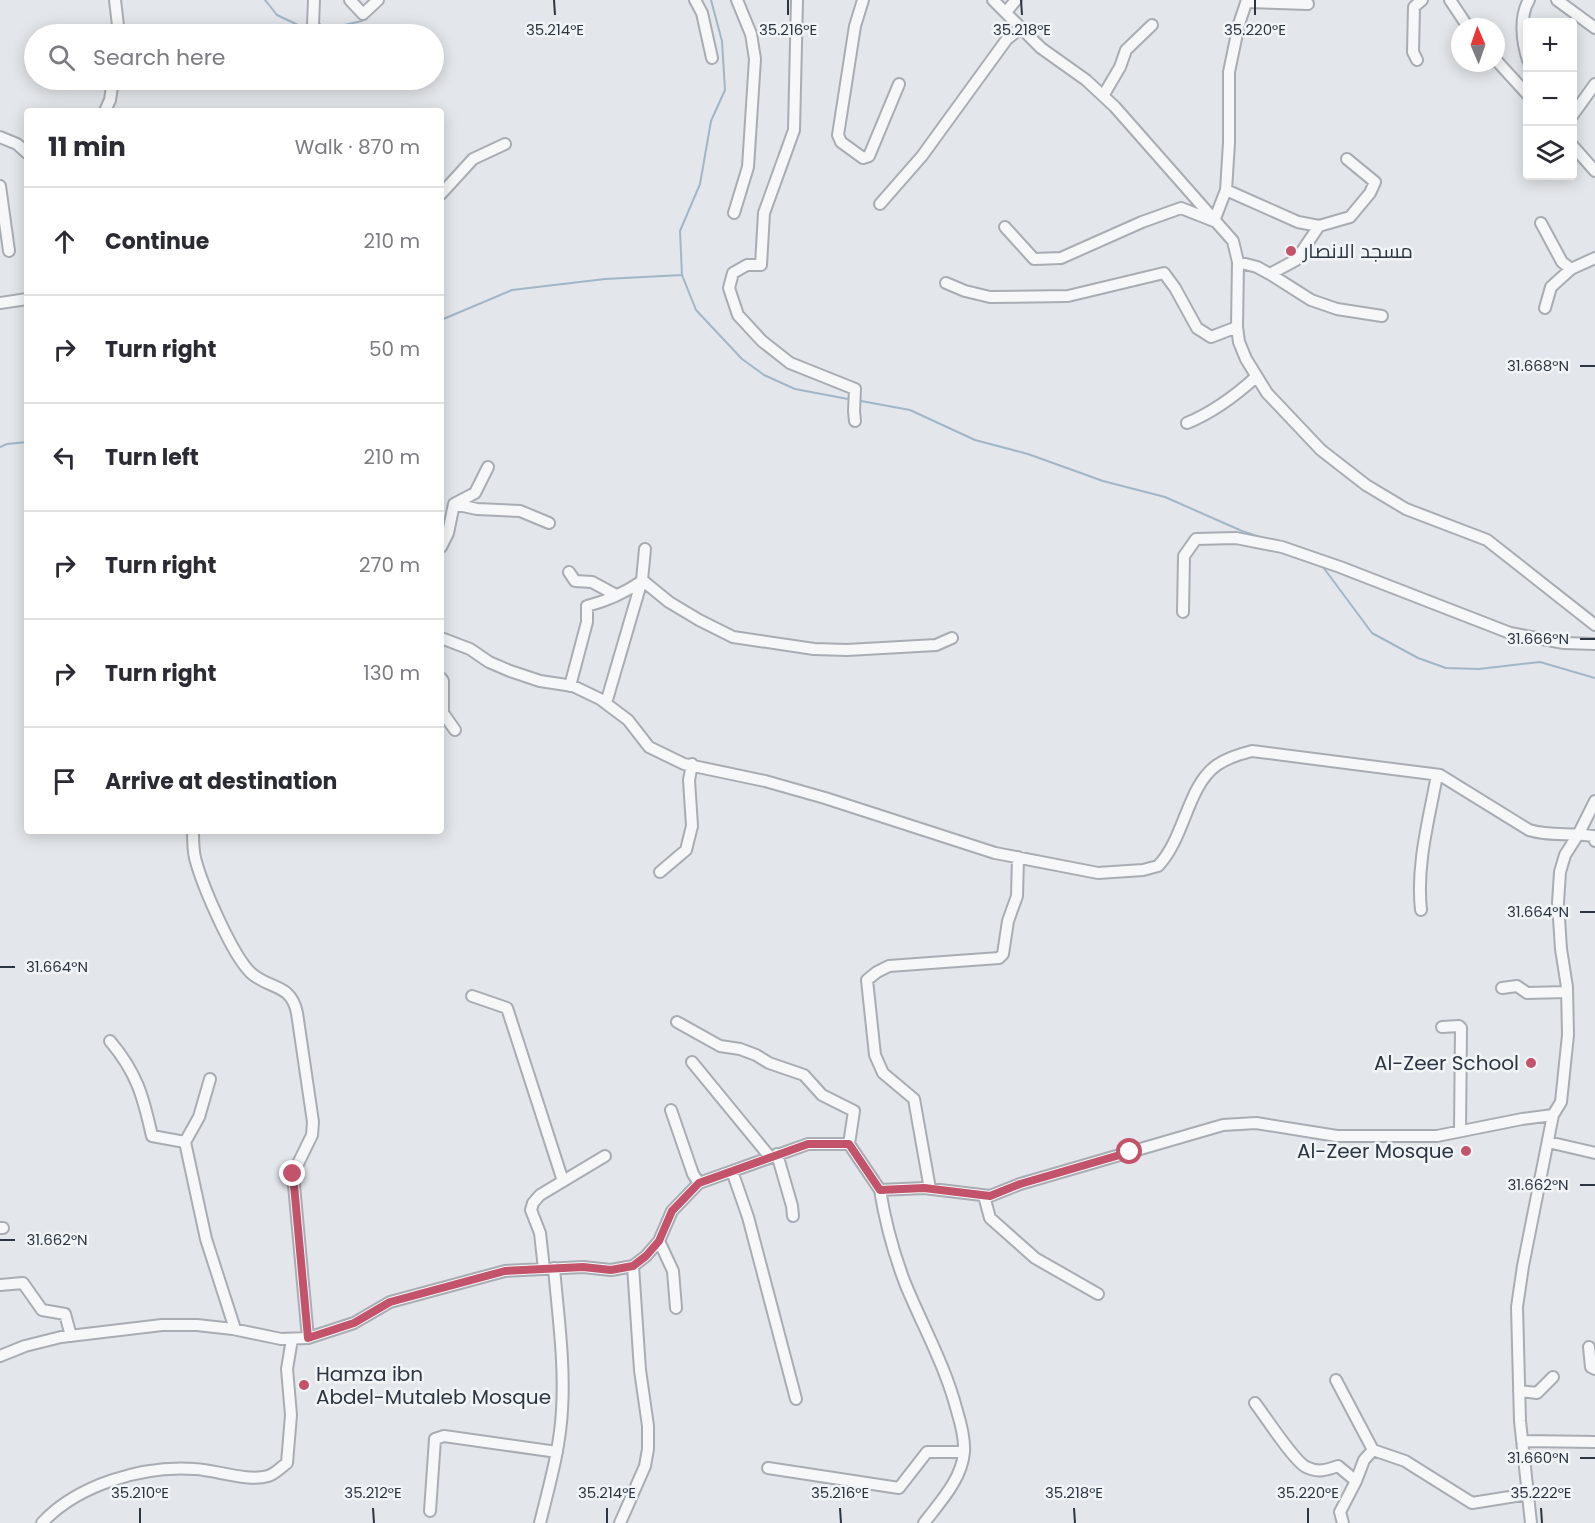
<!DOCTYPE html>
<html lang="en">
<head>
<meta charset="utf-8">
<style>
	body { margin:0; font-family:Poppins,Cairo,sans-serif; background:#f7f7f7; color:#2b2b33 }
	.controls { position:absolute; right:18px; top:18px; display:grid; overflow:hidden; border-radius:6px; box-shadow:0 3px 15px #0003 }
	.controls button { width:54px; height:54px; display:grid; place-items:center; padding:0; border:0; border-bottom:2px solid #e1e1e2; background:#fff; color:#2b2b33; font:30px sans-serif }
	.compass { position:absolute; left:1451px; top:18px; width:54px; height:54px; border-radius:50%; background:#fff; box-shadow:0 3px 15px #0003; rotate:358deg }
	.stop { position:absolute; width:18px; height:18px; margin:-14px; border:4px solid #c3536b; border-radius:50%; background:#fff }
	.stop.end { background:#c3536b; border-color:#fff; box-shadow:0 2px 6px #0008 }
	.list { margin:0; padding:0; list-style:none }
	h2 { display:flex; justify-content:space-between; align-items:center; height:78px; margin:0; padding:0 24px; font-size:26px }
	h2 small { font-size:20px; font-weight:400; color:#7c7c81 }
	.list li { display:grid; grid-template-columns:39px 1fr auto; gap:18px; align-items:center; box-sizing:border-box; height:108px; padding:0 24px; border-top:2px solid #e1e1e2 }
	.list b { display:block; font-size:22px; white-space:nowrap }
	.list em { font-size:20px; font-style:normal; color:#7c7c81 }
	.icon { flex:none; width:33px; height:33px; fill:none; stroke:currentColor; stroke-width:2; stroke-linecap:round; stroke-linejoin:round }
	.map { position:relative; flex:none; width:1595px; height:1523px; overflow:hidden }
	.search { position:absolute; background:#fff; box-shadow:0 3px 15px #0003; left:24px; top:24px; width:420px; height:66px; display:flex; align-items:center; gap:15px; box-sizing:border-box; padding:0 21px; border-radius:33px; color:#7c7c81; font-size:22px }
	.panel { position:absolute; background:#fff; box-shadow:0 3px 15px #0003; left:24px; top:108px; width:420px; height:726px; border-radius:6px }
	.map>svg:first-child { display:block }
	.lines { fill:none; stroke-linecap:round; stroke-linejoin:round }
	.stream { stroke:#a1b6c6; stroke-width:2 }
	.minor-casing { stroke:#a8adb4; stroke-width:14 }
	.minor { stroke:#f5f7f8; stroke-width:10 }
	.route { stroke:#c3536b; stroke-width:8 }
	.ticks { fill:none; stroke:#2c3541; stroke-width:2 }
	.poi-dot { fill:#c3536b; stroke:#f2f5f7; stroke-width:2 }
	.labels { text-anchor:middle; stroke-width:5; stroke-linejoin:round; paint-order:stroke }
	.poi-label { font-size:20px; fill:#2c3541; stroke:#f2f5f7; text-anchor:start }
	.ticks-label { font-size:15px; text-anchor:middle; fill:#2c3541; stroke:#f2f5f7; stroke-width:5; stroke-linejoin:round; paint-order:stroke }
</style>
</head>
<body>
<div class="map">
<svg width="1595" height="1523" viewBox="0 0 1595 1523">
	<rect width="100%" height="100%" fill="#e3e6ea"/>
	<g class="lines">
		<!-- stream -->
		<path class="stream" d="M 265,0 L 277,15 L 313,32
			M 711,0 L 722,41 L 725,90 L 711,121 L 700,184 L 680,231 L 682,275 L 696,310 L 742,359 L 764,375 L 795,389 L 848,399
			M 322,30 L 362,21 L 365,18
			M 441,320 L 512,290 L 605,279 L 682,275
			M 861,401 L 910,410 L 975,440 L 1028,454 L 1103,481 L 1165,497 L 1242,531 L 1266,539
			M 0,447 L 7,444 L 27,442
			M 1323,567 L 1372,633 L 1418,658 L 1446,668 L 1479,669 L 1540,662 L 1595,678"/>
		<!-- minor casing -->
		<g class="minor-casing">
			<path id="minor" d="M 115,0 L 119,34
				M 314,0 L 313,25 L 320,34
				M 350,0 L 363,14 L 378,0
				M 695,0 L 702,13 L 712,58
				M 797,0 L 794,130 L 764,213 L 761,265 L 747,265 L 733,273 L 729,288 L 738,315 L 762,341 L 790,363 L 855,389 L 854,411 L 855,421
				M 863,0 L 855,26 L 838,135 L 841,142 L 863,158 L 869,156 L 899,84
				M 993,0 L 1041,48 L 1086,80 L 1115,107 L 1233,241 L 1238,262 L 1237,327 L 1239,342 L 1246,359 L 1267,393 L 1321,450 L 1366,485 L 1406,509 L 1487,540 L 1595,625
				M 1450,0 L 1468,27
				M 1557,0 L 1595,28
				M 1247,2 L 1308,4
				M 1006,12 L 1016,0
				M 1417,60 L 1413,52 L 1414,7 L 1422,0
				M 1496,60 L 1528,95
				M 1528,60 C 1522,42 1519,17 1529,0
				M 1103,96 L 1120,67 L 1126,50 L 1152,25
				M 105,111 L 110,100 L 113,80
				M 1572,116 L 1595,84
				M 0,137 L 17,144 L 27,153
				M 1572,145 L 1595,171
				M 0,186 L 9,251
				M 1226,190 L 1298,222 L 1319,226
				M 441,194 L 473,159 L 505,144
				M 880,204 L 922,156 L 1007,39 L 1021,28
				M 734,213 L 748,167 L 755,59 L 751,34 L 737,0
				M 1214,221 L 1226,190 L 1229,143 L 1229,72 L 1239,24 L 1247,0
				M 1541,223 L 1562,262 L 1571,269
				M 1005,227 L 1034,259 L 1061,258 L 1142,222 L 1181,208 L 1214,221
				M 1238,262 L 1257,267 L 1270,274 L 1311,300 L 1337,309 L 1382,316
				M 1270,274 L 1296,260 L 1319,226 L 1350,217 L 1370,193 L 1375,182 L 1347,159
				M 946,283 L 965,291 L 990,297 L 1068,296 L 1164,273 L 1175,288 L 1197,328 L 1211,337 L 1237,327
				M 0,303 L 27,299
				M 1545,308 L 1551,287 L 1571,269 L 1595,258
				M 1187,423 C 1214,412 1235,396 1256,377
				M 454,504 L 475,493 L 488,467
				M 441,547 L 448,533 L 454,504 L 477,509 L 520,511 L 549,523
				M 569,572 L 575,581 L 592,582 L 616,595
				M 642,580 L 669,602 L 699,620 L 733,637 L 814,649 L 847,650 L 936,645 L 952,638
				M 1183,612 L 1184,556 L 1196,539 L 1236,538 L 1282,547 L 1340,567 L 1510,633 L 1564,643 L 1595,644
				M 441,638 L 470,649 L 489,662 L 510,671 L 540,681 L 573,686 L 600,699 L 628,720 L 649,747 L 684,764 L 765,781 L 825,798 L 995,853 L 1098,873 L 1143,870 L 1158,866 C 1185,838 1187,786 1217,765 C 1227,758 1240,754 1252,751 L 1440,775 L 1529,830 C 1550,837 1571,832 1593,836 L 1595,841
				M 441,678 L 443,681 L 443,713 L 455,730
				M 570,686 L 587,622 L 587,606 C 607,601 626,592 642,581
				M 606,703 L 642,580 L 645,549
				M 193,831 C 193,840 193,849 195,858 C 202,885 232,955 251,973 C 270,990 291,983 297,1013 L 313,1122 L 312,1135 L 293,1174 L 308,1338
				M 660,872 L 686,850 L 692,826 L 689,780 L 692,764
				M 1421,910 C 1416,865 1429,819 1437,775
				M 1502,988 L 1517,986 L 1527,993 L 1567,992
				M 472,996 L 507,1008 L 563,1181
				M 677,1022 L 720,1046 L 740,1049 L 756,1055 L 769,1063 L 804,1075 L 822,1095 L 854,1111 L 849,1144
				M 1442,1027 L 1459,1026 L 1461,1028 L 1460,1131
				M 110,1041 C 137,1073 143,1096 152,1136 L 185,1142 L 206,1239 L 235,1329
				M 692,1062 L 770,1157
				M 671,1110 L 693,1174 L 699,1183
				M 185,1142 L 199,1117 L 210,1079
				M 1548,1142 L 1595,1153
				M 777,1154 L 792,1206 L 793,1216
				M 732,1171 L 748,1217 L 796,1399
				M 930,1189 L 914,1099 L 883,1073 L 875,1055 L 867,980 L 877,972 L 889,966 L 999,958 L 1003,954 L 1008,921 L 1017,896 L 1018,857
				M 880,1190 C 885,1221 894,1254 905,1283 C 923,1327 945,1365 957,1411 C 961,1424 965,1438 964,1452 C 962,1479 940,1502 924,1523
				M 984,1196 L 990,1218 L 1035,1258 L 1098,1294
				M 0,1228 L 3,1228
				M 659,1241 L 673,1271 L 676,1308
				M 544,1269 L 540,1233 L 531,1210 L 533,1203 L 540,1195 L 605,1156
				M 0,1285 L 23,1283 L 42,1310 L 65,1314 L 71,1336
				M 1589,1347 L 1591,1367 L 1595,1369
				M 0,1356 L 25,1346 L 61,1337 L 162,1325 L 197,1325 L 233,1329 L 281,1339 L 308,1338 L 354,1323 L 390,1302 L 505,1271 L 583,1267 L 611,1270 L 633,1266 L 646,1256 L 659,1241 L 672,1211 L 699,1183 L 808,1144 L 849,1144 L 880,1190 L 924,1188 L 990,1196 L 1020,1184 L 1223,1125 L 1256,1123 L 1337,1136 L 1437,1136 L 1522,1119 L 1553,1115
				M 1336,1380 L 1373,1450 L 1405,1461 L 1472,1503 L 1528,1494
				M 1519,1391 L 1537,1393 L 1553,1377
				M 1255,1403 C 1265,1416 1294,1461 1306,1467 C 1318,1473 1327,1470 1338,1466 L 1356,1481
				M 1522,1441 L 1595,1442
				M 768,1468 L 899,1488 L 927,1452 L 964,1452
				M 430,1511 L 435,1439 L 444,1436 L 557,1452
				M 42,1523 C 77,1485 143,1465 195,1469 C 216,1470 248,1482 268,1476 C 275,1474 281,1467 287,1463 L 291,1415 L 287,1369 L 292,1339
				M 540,1523 C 549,1486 560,1449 562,1410 C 565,1363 558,1315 554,1268
				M 620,1523 L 645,1466 L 648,1449 L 648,1426 L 640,1370 L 633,1266
				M 1343,1523 L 1340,1512 L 1356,1481 L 1364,1460 L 1373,1450
				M 1531,1523 L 1520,1421 L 1517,1307 L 1523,1266 L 1553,1115 L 1561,1102 L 1568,1035 L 1567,987 L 1561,949 L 1558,903 L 1560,872 L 1565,855 L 1579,833 L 1595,801"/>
		</g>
		<!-- minor -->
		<use href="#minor" class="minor"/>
	</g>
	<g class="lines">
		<!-- route -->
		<path class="route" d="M 293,1174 L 308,1338 L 354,1323 L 390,1302 L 505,1271 L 583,1267 L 611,1270 L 633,1266 L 646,1256 L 659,1241 L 672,1211 L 699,1183 L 808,1144 L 849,1144 L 880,1190 L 924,1188 L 990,1196 L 1020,1184 L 1130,1152"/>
	</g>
	<!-- ticks -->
	<path class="ticks" d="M 554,0 L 555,15M 788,0 L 788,15M 1021,0 L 1022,15M 1255,0 L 1255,15M 1580,366 L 1595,366M 1580,639 L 1595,639M 1580,912 L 1595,912M 0,967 L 15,967M 1580,1185 L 1595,1185M 0,1240 L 15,1240M 1580,1458 L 1595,1458M 140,1508 L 140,1523M 373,1508 L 374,1523M 607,1508 L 607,1523M 840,1508 L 841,1523M 1074,1508 L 1075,1523M 1308,1508 L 1308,1523M 1541,1508 L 1542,1523"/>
	<!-- markers -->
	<g class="poi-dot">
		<circle cx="1291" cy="251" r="6"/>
		<circle cx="1531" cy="1063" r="6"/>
		<circle cx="1466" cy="1151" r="6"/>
		<circle cx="304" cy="1385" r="6"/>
	</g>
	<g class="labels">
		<!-- poi labels -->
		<g class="poi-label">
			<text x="1303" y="258">مسجد الانصار</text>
			<text x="1519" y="1070" text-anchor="end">Al-Zeer School</text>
			<text x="1454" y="1158" text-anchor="end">Al-Zeer Mosque</text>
			<text x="316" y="1381">Hamza ibn<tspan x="316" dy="23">Abdel-Mutaleb Mosque</tspan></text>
		</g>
	</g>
	<g class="ticks-label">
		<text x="555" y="35">35.214°E</text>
		<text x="788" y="35">35.216°E</text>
		<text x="1022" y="35">35.218°E</text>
		<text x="1255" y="35">35.220°E</text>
		<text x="1538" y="371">31.668°N</text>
		<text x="1538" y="644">31.666°N</text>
		<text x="1538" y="917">31.664°N</text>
		<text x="57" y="972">31.664°N</text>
		<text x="1538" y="1190">31.662°N</text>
		<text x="57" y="1245">31.662°N</text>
		<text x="1538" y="1463">31.660°N</text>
		<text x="140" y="1498">35.210°E</text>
		<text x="373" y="1498">35.212°E</text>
		<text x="607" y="1498">35.214°E</text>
		<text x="840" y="1498">35.216°E</text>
		<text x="1074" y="1498">35.218°E</text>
		<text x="1308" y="1498">35.220°E</text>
		<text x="1541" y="1498">35.222°E</text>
	</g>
</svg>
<div class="controls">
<button>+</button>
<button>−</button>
<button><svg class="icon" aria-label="layers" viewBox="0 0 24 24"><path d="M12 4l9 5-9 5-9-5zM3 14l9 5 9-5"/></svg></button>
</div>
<svg class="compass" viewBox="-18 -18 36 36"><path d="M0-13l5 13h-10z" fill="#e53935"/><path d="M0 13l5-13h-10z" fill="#7c7c81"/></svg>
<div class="stop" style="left:1130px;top:1152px"></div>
<div class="stop end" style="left:293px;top:1174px"></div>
<div class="search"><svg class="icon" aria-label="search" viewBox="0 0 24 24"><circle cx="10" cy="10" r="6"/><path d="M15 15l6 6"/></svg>Search here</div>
<section class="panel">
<h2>11 min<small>Walk · 870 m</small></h2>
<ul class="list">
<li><svg class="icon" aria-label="ahead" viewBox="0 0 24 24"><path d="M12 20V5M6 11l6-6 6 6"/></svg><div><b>Continue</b></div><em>210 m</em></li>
<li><svg class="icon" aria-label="right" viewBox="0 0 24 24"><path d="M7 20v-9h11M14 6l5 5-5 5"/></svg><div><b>Turn right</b></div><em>50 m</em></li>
<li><svg class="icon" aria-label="left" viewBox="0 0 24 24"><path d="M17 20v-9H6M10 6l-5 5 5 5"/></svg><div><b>Turn left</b></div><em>210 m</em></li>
<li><svg class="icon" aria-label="right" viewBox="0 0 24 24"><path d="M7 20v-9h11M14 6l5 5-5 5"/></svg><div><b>Turn right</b></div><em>270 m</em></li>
<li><svg class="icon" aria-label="right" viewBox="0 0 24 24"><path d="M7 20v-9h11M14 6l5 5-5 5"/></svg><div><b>Turn right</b></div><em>130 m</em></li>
<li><svg class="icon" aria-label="arrive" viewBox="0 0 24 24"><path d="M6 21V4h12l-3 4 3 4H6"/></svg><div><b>Arrive at destination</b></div></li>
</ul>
</section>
</div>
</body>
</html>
